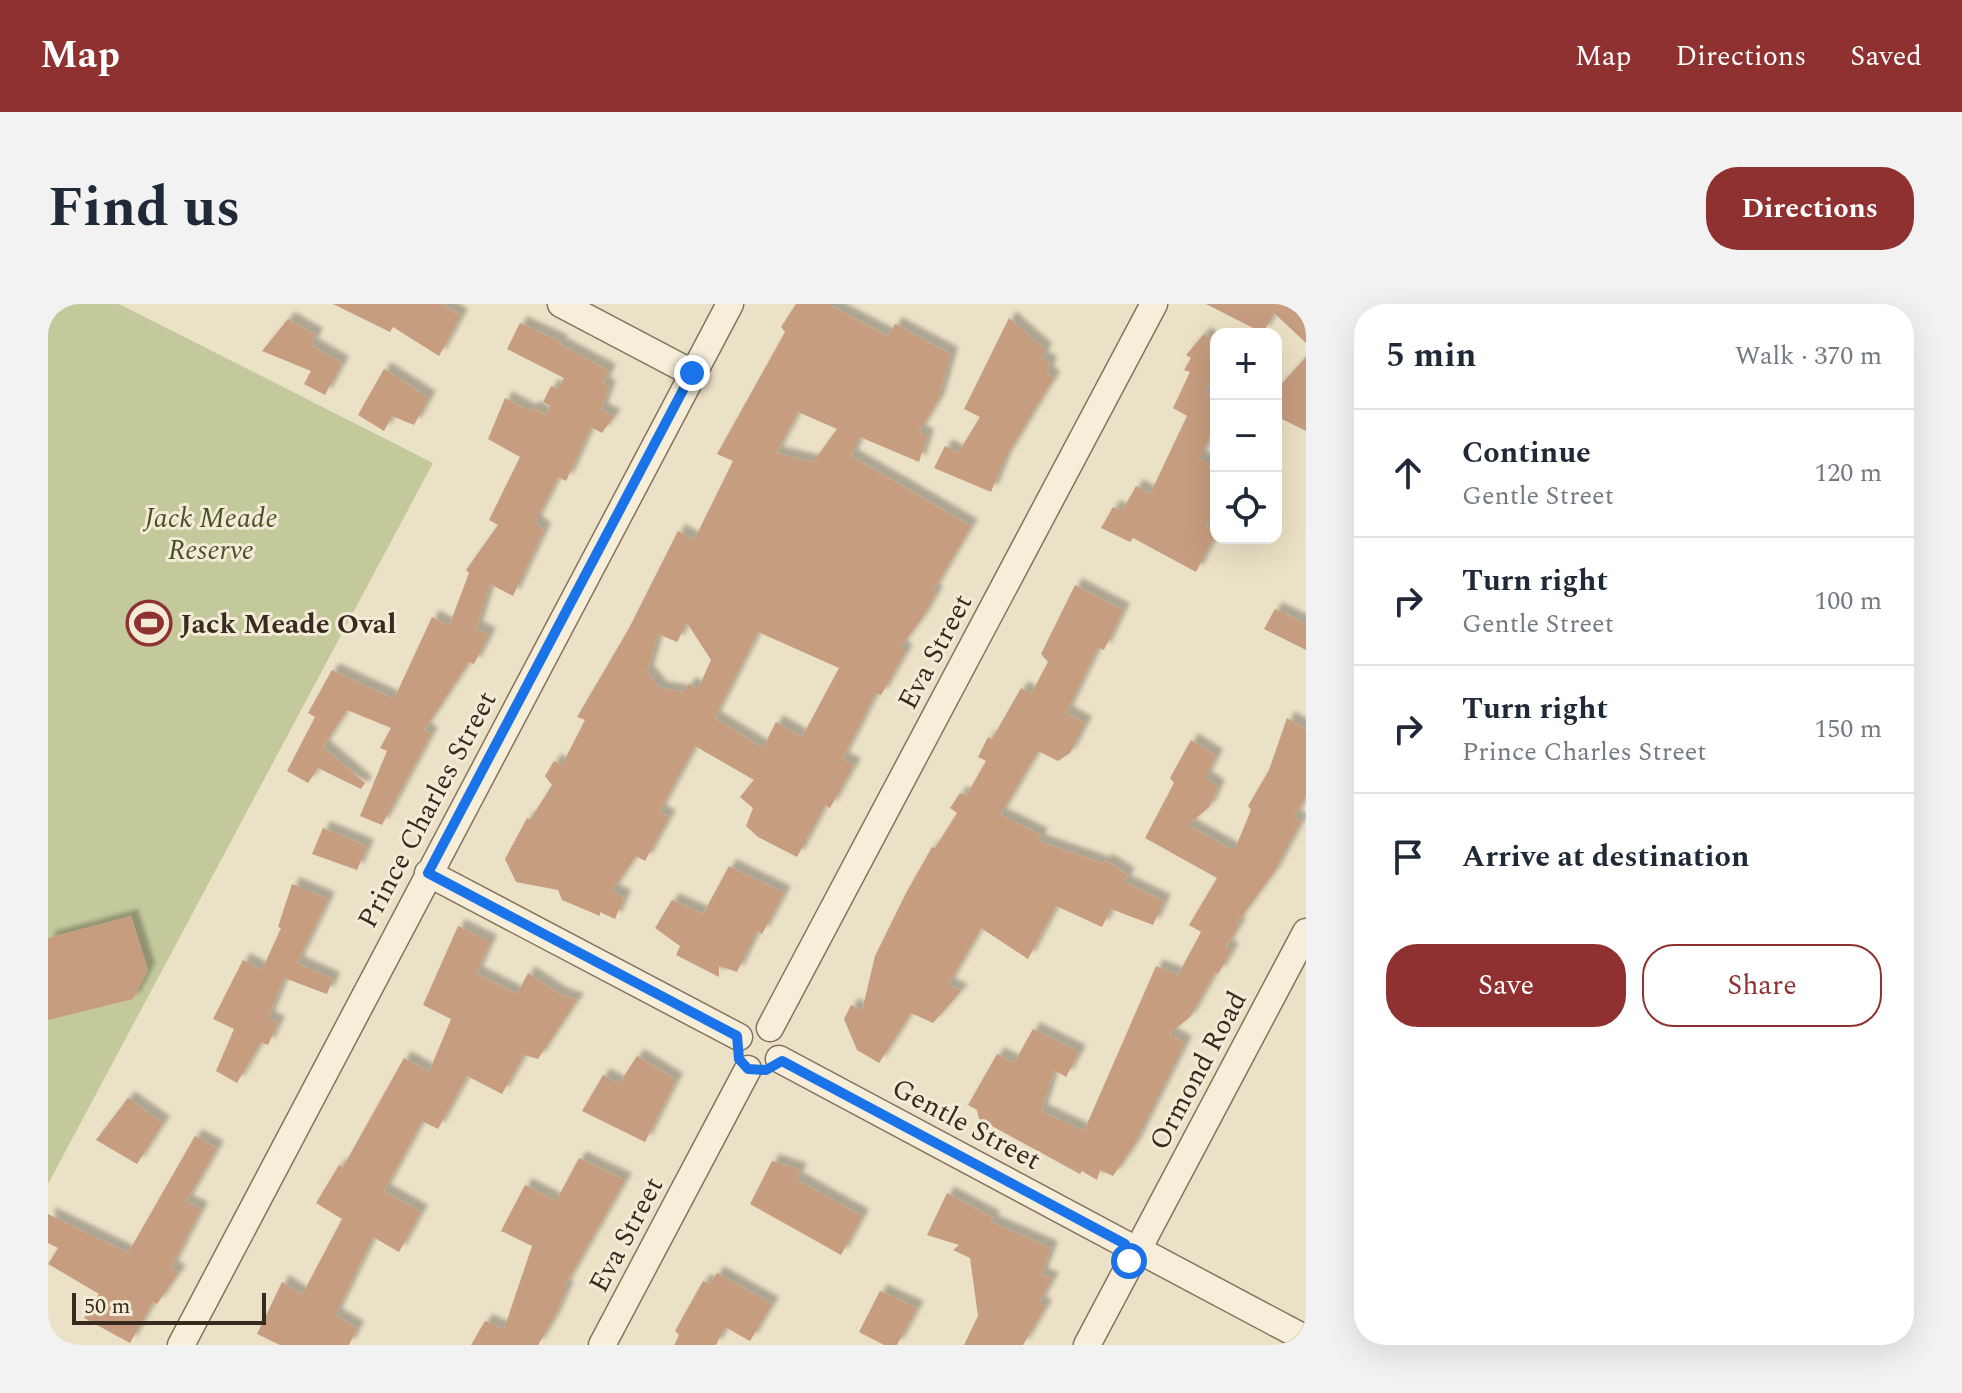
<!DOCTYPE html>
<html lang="en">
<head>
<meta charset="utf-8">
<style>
	body { margin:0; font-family:Spectral,serif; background:#f2f2f3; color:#1f2937 }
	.controls { position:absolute; right:24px; top:24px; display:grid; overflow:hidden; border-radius:16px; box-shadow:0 8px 32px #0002 }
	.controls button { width:72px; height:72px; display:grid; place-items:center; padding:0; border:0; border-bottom:2px solid #e0e1e3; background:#fff; color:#1f2937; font:40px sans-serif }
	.scale { position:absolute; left:24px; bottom:20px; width:194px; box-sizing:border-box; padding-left:8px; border:4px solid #372b20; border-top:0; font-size:22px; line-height:28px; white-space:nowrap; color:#372b20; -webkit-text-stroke:6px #f3ebd5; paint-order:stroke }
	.stop { position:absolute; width:24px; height:24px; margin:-18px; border:6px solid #1a73e8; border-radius:50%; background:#fff }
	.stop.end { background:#1a73e8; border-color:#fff; box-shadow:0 2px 8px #0008 }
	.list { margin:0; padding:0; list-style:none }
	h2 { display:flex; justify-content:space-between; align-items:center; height:104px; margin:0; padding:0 32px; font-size:34px }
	h2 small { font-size:26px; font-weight:400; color:#747a83 }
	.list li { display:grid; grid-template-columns:52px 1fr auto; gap:24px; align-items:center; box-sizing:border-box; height:128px; padding:0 32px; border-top:2px solid #e0e1e3 }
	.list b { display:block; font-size:30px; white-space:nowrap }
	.list p { margin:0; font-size:26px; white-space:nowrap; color:#747a83 }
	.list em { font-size:26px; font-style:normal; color:#747a83 }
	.actions { display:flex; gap:16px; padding:24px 32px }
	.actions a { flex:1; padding:18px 0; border:2px solid #903131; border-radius:32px; text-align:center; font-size:28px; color:#903131 }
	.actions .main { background:#903131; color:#fff }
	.icon { flex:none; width:44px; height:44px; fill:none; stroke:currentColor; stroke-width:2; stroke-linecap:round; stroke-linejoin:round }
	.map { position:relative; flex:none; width:1258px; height:1041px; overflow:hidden; border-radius:32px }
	header { display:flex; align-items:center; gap:48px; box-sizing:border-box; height:112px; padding:0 40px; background:#903131; color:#fff }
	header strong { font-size:38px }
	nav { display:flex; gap:44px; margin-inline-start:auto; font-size:28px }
	.intro { display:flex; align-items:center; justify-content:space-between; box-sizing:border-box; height:192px; padding:0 48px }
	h1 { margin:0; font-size:56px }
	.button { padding:20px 36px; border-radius:32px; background:#903131; color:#fff; font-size:28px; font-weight:700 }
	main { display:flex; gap:48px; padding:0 48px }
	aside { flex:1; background:#fff; border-radius:32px; box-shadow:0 8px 32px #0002 }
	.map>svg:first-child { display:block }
	.green { fill:#c3c99b }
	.building { fill:#c79d7f; fill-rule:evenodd; filter:url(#shadow) }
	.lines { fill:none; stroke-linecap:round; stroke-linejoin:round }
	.street-casing { stroke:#85735d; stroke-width:29 }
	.street { stroke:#f6eed9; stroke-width:26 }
	.route { stroke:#1a73e8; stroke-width:10 }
	.labels { text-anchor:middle; stroke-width:6; stroke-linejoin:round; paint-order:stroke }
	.park-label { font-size:28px; font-style:italic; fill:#475228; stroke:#f3ebd5 }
	.poi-label { font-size:28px; font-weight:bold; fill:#372b20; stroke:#f3ebd5; text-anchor:start }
	.street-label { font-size:28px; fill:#372b20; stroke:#f3ebd5 }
</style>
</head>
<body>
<header>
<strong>Map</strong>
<nav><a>Map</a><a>Directions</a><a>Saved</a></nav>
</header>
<div class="intro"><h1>Find us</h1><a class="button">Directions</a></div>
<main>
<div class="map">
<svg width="1258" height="1041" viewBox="0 0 1258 1041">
	<defs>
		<filter id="shadow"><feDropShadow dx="7" dy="-7" stdDeviation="2" flood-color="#0004"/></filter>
	</defs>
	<rect width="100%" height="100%" fill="#ebe1c6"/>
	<!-- green -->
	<path class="green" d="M 0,0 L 71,0 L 385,159 L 0,880 Z"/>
	<!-- building -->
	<path class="building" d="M 285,0 L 394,0 L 413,12 L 391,52 L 345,23 L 342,28 Z
		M 748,0 L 779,0 L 840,32 L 847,20 L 903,50 L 890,96 L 871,128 L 879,132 L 871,158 L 812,133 L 803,152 L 923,222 L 885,287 L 888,289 L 874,314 L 852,344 L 858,347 L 833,391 L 828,389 L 794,455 L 806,461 L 782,504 L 777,501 L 749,553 L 710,533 L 698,522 L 705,504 L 692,493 L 706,476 L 647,442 L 611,508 L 621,513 L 597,557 L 588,552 L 564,587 L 576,593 L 567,615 L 552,608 L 552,612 L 514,596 L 510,586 L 468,578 L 457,555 L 479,514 L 482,516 L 504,481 L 497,472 L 506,457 L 514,461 L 537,416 L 529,413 L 580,326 L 630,227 L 646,236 L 685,157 L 669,150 L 737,28 L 733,23 ZM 750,108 L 789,125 L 765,158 L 728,149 ZM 639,319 L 663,356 L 650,385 L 641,380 L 635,388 L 612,384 L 599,368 L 610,330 L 629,338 ZM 710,328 L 791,364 L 754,433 L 728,418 L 715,444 L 666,414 Z
		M 1158,0 L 1258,0 L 1258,39 L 1226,9 L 1215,29 Z
		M 961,14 L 997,46 L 993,54 L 1002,59 L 999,68 L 1005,75 L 956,156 L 943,188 L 886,164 L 897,142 L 910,149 L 932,113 L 916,105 Z
		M 240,15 L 268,31 L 263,41 L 294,59 L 277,91 L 256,80 L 263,67 L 214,47 Z
		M 472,19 L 513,38 L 511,40 L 561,67 L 555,80 L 561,83 L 553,106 L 566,112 L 554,129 L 543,123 L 518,177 L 510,173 L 487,218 L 496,226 L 465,292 L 442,280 L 428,324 L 441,331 L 426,360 L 421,358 L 376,426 L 383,430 L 334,521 L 312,512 L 339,447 L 332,444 L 343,424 L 299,406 L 275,443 L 317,479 L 313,485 L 270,464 L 260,479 L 239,467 L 267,413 L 260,409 L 284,366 L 346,395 L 384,313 L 401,322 L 421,269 L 418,266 L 450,221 L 441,216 L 472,153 L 440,135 L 457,94 L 481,107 L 485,104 L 498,111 L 502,102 L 495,98 L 503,82 L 510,85 L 516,74 L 459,45 Z
		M 1156,30 L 1168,39 L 1168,69 L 1157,88 L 1168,95 L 1168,121 L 1151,154 L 1168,164 L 1168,201 L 1158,223 L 1168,229 L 1148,268 L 1085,234 L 1082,238 L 1053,224 L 1065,203 L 1074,207 L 1088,182 L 1102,190 L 1139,112 L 1125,104 L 1142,68 L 1136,66 L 1143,54 L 1138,51 Z
		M 1258,53 L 1258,127 L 1228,112 L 1228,86 Z
		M 336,65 L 381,94 L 366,121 L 344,112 L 336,127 L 310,111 Z
		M 1027,281 L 1075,306 L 1056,346 L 1050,343 L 1018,409 L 1037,419 L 1022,449 L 1010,457 L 990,447 L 952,511 L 993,531 L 990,537 L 1056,560 L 1057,556 L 1080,571 L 1076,578 L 1116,597 L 1105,621 L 1063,605 L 1054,623 L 1008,602 L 980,655 L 933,624 L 900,681 L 913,687 L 885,719 L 863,709 L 831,759 L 809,746 L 796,715 L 803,701 L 814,707 L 827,652 L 858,589 L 884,543 L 887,544 L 909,509 L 902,504 L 912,489 L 918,492 L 938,457 L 930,453 L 940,433 L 944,435 L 973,384 L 983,390 L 1000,358 L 993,350 Z
		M 1227,305 L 1258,320 L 1258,346 L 1216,325 Z
		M 1239,414 L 1258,425 L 1258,492 L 1246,513 L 1253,517 L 1226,568 L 1188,620 L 1191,621 L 1178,643 L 1184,646 L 1170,670 L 1167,668 L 1142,713 L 1121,730 L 1137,739 L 1086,841 L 1065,872 L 1052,866 L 1049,876 L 1034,867 L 1032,870 L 931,815 L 929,806 L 920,801 L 949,750 L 966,759 L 985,725 L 1031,748 L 1018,773 L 1006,766 L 993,807 L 1036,827 L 1108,662 L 1130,671 L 1153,628 L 1141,621 L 1169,574 L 1097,534 L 1126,479 L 1122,474 L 1143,436 L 1168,452 L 1157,474 L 1170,483 L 1161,503 L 1140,521 L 1186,547 L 1203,506 L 1200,502 L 1221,466 Z
		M 275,524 L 319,542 L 309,566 L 264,550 Z
		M 681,562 L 736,589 L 714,630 L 709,627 L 689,668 L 671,662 L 671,673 L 628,651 L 632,642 L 607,624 L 624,596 L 655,610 Z
		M 244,580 L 280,595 L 249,659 L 285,675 L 279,690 L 236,674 L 220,714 L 230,719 L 220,741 L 213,738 L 189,779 L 168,767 L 186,725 L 165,715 L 195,656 L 214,666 L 233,624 L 230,623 Z
		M 83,612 L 100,666 L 85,695 L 0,716 L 0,634 Z
		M 410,622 L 442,638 L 428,669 L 469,690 L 480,669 L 513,691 L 529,696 L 490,755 L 476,751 L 454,790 L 419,772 L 390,825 L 374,817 L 336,887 L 373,908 L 351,948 L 325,933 L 287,1011 L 309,1024 L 301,1041 L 232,1041 L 209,1030 L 234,978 L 254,991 L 294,915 L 268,899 L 291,861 L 295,863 L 356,754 L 381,768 L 403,715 L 375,701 Z
		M 589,752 L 628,776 L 597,838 L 534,807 L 555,771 L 571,780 Z
		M 80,794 L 115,819 L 89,860 L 48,836 Z
		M 147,832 L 169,844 L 138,898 L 153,905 L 123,964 L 131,968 L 109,1000 L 105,998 L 82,1039 L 36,1014 L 51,990 L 0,960 L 10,944 L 0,939 L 0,910 L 80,949 Z
		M 531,854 L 577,876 L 516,983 L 519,984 L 506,1013 L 490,1041 L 423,1041 L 437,1017 L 456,1025 L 484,942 L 453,927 L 477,881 L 508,897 Z
		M 724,857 L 752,866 L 748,875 L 814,912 L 793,951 L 702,900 Z
		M 899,889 L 945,914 L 943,918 L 1003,944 L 993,971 L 1004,975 L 991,999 L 997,1003 L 975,1041 L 916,1041 L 930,1012 L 922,954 L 905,946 L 911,941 L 879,931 Z
		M 669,969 L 724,1000 L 702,1037 L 677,1023 L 668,1041 L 626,1041 L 631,1031 L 627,1027 L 655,977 L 662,980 Z
		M 832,987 L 869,1004 L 849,1041 L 836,1041 L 811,1028 Z"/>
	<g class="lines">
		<!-- street casing -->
		<g class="street-casing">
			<path id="street" d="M 513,0 L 644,69
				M 380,569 L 691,733
				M 722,724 L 1106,0
				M 731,755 L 1077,940
				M 1096,934 L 1258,628
				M 1102,952 L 1258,1035
				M 133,1041 L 682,0
				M 554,1041 L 700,765
				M 1039,1041 L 1083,958"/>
		</g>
		<!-- street -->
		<use href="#street" class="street"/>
	</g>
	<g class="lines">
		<!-- route -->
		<path class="route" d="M 644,69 L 380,569 L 689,732 L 691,755 L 700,765 L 718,766 L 734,757 L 1077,940 L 1076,949 L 1081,957"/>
	</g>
	<!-- icons -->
	<defs>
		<g id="stadium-ring" transform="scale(2.3)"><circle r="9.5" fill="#f3ebd5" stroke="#903131" stroke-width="1.5"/><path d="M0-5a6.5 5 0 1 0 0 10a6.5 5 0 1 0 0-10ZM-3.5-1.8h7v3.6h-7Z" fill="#903131"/></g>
	</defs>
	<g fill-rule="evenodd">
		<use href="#stadium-ring" x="101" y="319"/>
	</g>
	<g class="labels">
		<!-- park labels -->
		<g class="park-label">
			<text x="163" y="223">Jack Meade<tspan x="163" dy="32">Reserve</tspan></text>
		</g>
		<!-- poi labels -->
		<g class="poi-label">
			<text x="132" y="329">Jack Meade Oval</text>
		</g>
		<!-- street labels -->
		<g class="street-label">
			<text transform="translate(886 347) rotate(-62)" y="10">Eva Street</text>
			<text transform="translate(378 505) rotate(-62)" y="10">Prince Charles Street</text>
			<text transform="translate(1149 766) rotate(-62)" y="10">Ormond Road</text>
			<text transform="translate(919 819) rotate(28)" y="10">Gentle Street</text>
			<text transform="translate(577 930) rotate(-62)" y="10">Eva Street</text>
		</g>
	</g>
</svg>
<div class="controls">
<button>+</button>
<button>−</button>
<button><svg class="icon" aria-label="locate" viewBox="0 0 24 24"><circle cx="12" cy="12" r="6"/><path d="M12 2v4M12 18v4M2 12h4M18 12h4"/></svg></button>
</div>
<div class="scale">50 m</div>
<div class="stop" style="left:1081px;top:957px"></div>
<div class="stop end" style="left:644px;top:69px"></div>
</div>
<aside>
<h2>5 min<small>Walk · 370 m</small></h2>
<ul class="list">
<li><svg class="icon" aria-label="ahead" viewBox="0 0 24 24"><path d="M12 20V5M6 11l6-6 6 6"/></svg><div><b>Continue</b><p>Gentle Street</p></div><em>120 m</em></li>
<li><svg class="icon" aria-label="right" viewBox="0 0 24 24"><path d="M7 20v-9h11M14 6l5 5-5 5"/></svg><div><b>Turn right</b><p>Gentle Street</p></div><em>100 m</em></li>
<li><svg class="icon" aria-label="right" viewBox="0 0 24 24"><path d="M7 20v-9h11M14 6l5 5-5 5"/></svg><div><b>Turn right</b><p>Prince Charles Street</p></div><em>150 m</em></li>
<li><svg class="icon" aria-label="arrive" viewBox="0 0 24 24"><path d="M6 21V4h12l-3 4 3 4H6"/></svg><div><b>Arrive at destination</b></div></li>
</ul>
<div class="actions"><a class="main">Save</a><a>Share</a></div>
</aside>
</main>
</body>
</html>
